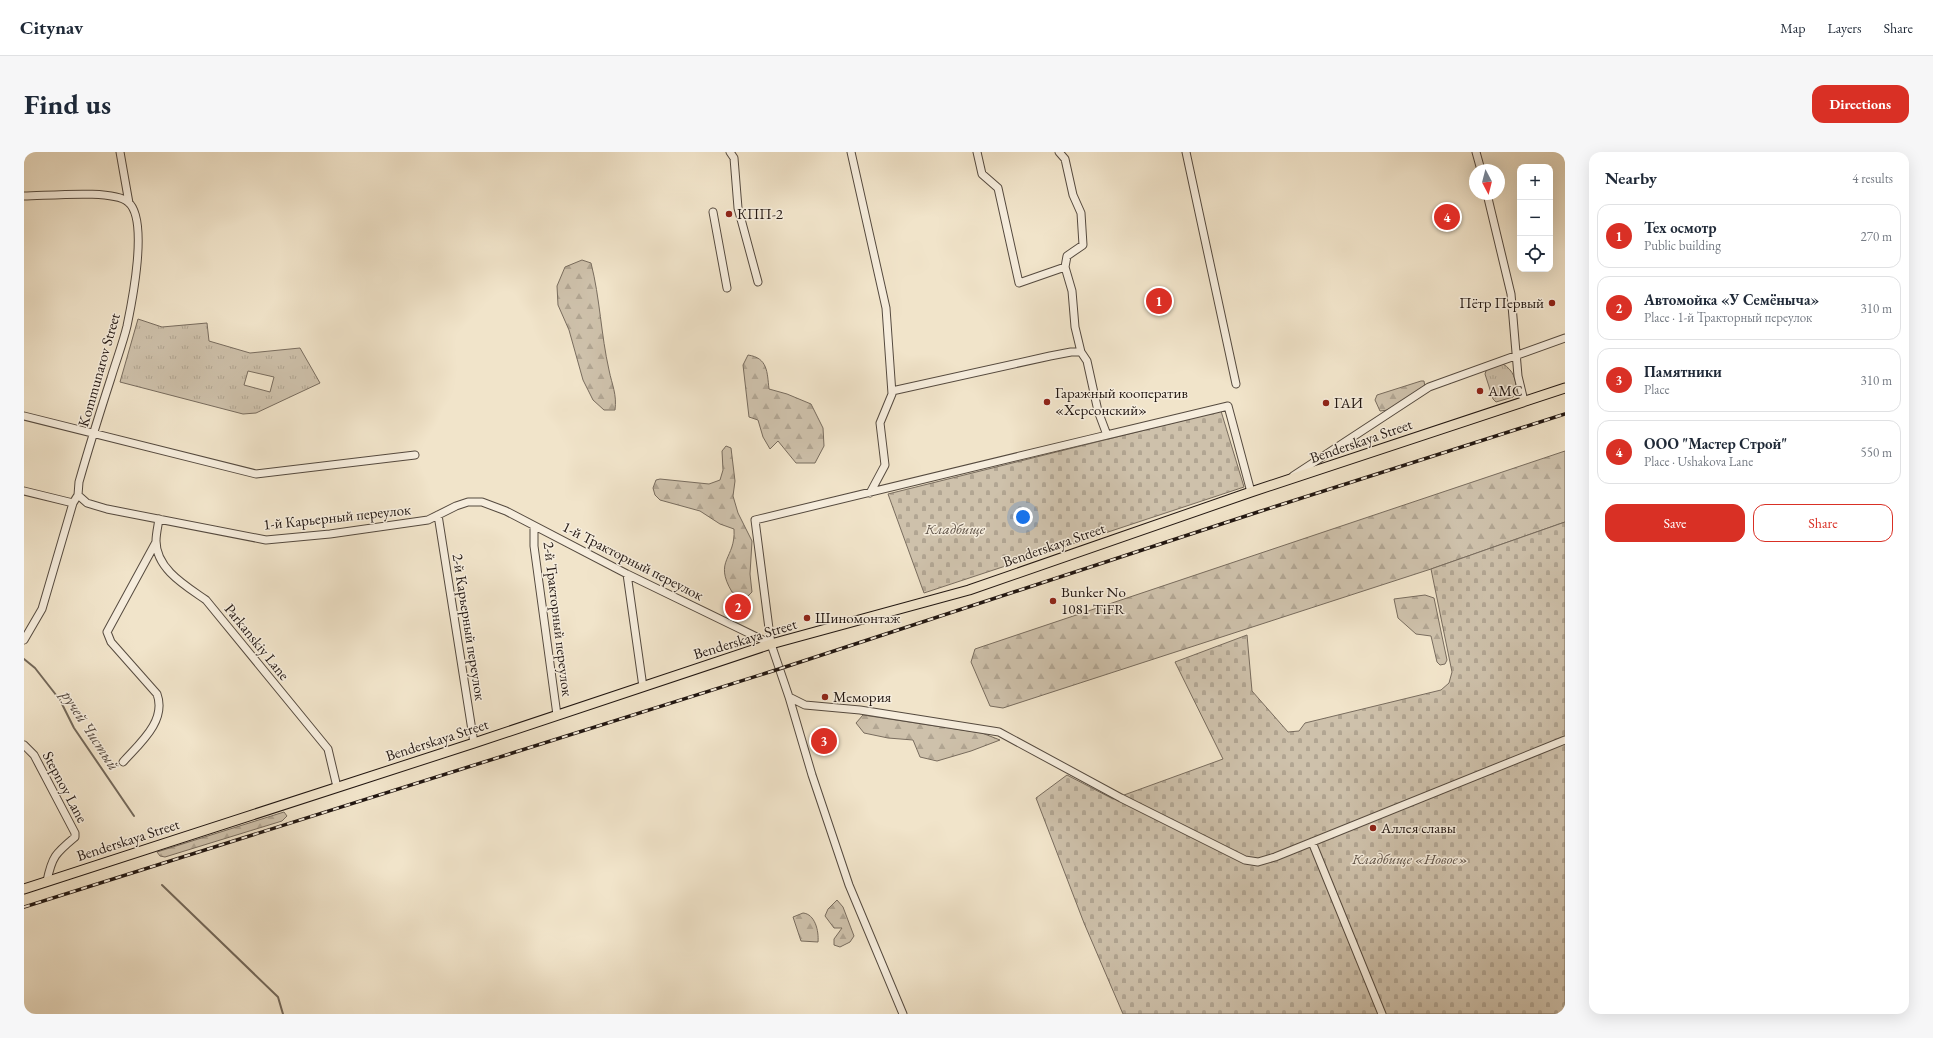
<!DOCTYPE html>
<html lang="en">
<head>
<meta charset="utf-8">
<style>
	body { margin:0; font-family:"EB Garamond",serif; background:#f6f6f7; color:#1f2937 }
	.controls { position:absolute; right:12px; top:12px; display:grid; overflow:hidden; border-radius:8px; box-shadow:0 4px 16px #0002 }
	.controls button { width:36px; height:36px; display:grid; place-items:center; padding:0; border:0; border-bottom:1px solid #e0e1e3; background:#fff; color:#1f2937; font:20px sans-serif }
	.compass { position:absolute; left:1445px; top:12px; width:36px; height:36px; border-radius:50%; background:#fff; box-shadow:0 4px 16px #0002; rotate:173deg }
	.you { position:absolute; left:999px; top:365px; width:14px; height:14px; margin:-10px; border:3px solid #fff; border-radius:50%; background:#1a73e8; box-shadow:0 0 0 6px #1a73e833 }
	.badge { display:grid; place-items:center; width:26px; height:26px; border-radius:50%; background:#d93025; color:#fff; font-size:13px; font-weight:700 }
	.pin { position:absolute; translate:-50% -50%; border:2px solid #fff; box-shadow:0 1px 4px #0006 }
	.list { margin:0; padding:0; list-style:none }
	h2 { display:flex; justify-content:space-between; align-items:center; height:52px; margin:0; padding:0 16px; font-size:17px }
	h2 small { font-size:13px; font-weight:400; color:#747a83 }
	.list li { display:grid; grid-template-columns:26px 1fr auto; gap:12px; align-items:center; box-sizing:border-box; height:64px; margin:0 8px 8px; padding:0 8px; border:1px solid #e0e1e3; border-radius:12px }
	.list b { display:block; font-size:15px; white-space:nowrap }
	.list p { margin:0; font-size:13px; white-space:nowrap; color:#747a83 }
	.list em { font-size:13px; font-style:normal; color:#747a83 }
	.actions { display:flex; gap:8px; padding:12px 16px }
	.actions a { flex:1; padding:9px 0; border:1px solid #d93025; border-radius:12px; text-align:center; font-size:14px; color:#d93025 }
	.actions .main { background:#d93025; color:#fff }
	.icon { flex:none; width:22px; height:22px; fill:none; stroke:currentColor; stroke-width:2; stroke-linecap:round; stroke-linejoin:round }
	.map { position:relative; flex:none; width:1541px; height:862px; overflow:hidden; border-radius:12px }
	header { display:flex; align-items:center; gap:24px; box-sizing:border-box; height:56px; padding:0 20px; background:#fff; border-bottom:1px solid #e0e1e3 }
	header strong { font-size:19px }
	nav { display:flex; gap:22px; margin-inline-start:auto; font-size:14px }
	.intro { display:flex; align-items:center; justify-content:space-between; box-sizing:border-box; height:96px; padding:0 24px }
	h1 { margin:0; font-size:28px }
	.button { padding:10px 18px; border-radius:12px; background:#d93025; color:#fff; font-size:14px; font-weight:700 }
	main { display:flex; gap:24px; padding:0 24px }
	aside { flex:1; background:#fff; border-radius:12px; box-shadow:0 4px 16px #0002 }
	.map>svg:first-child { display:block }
	.grass { fill:url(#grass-tufts); stroke:#786c5e; fill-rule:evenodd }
	.forest { fill:url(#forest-firs); stroke:#786c5e }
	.cemetery { fill:url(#cemetery-stones); stroke:#786c5e }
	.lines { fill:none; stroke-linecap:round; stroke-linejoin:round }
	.stream { stroke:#73685a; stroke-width:2 }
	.minor-casing { stroke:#554a3f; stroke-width:9 }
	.major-casing { stroke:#211611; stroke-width:11 }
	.minor { stroke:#f6eddd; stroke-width:7 }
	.major { stroke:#f1e4ca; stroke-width:9 }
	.rail-casing { stroke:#211611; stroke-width:3.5 }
	.rail { stroke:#f6eddd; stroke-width:2; stroke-dasharray:6; stroke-linecap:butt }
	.poi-dot { fill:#8f2418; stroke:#f6eddd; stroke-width:1.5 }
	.labels { text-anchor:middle; stroke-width:3; stroke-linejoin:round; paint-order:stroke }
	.poi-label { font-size:15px; fill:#211611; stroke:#f6eddd; text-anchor:start }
	.street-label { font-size:15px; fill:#211611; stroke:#f6eddd }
	.park-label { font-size:15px; font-style:italic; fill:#5e5247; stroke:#f6eddd }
	.water-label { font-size:16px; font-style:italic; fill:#584c42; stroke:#f6eddd }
</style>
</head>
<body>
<header>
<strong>Citynav</strong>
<nav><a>Map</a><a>Layers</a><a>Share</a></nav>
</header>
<div class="intro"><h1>Find us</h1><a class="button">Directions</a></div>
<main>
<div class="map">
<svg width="1541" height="862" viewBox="0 0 1541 862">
	<defs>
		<pattern id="grass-tufts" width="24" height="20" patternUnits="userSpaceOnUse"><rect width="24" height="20" fill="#cec1ab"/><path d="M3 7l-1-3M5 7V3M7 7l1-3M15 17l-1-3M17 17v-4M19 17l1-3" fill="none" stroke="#b1a592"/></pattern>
		<pattern id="forest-firs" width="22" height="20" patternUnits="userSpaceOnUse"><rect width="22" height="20" fill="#cec1ab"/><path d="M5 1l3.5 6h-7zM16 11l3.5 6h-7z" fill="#b1a592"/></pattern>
		<pattern id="cemetery-stones" width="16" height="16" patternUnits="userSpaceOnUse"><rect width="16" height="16" fill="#cec1ab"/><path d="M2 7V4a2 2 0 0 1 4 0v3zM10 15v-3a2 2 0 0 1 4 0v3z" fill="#b1a592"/></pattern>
	</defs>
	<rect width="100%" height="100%" fill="#f1e4ca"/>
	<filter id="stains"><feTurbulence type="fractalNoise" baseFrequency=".005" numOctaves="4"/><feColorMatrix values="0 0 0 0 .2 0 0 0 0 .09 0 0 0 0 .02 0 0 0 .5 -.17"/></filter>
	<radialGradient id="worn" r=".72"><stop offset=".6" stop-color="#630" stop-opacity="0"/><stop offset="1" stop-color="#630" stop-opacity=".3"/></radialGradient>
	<!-- grass -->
	<path class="grass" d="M 114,167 L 138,175 L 183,171 L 185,189 L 226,201 L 276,196 L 296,231 L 232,261 L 219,262 L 96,230 ZM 224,219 L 250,225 L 246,240 L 220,233 Z
		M 1479,212 C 1489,218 1493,228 1492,239 L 1489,245 L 1472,250 L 1469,247 L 1461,222 L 1463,216 Z"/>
	<!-- forest -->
	<path class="forest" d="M 558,108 L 567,111 C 576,146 577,183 585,218 C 588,233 593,242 591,258 L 580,258 L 569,248 L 559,228 L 545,178 L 534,153 L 533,134 L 541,115 Z
		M 724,203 C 744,206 743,220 745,237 L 763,242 L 787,252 L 799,276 L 800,294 L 791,311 L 772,311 L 754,289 L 746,297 L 739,285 L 734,268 L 725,265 L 719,213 Z
		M 1397,229 L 1400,229 L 1401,235 L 1364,258 L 1356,259 L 1351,248 L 1353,243 Z
		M 702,294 L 707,296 L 711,329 L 709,344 L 714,361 L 728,389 L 726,422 L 728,440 L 723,445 L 708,440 C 689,408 712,407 710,377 L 696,372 L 676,359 L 636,348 L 631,343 L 629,336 L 632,328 L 636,327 L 685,332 L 696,328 L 699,318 L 698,299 Z
		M 1541,299 L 1541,370 L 1407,417 L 979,556 L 966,554 L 947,510 L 951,497 Z
		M 1401,443 L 1410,446 L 1423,508 L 1421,512 L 1416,513 L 1413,510 L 1407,484 L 1392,482 L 1374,466 L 1370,447 Z
		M 839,563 L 958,581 L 976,588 L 947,599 L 913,609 L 896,605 L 889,588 L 864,586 L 840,581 L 832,571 Z
		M 260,660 L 263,664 L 258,669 L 141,705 L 136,704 L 133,700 Z
		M 813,748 L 819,755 L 830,784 L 826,790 L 816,795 L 810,793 L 810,787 L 818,776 L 810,776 L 801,764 L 804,757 Z
		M 779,761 C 791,762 795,779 794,790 L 777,789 L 769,765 Z"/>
	<!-- cemetery -->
	<path class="cemetery" d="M 1197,259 L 1220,335 L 900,441 L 864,342 Z
		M 1541,370 L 1541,862 L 1099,862 L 1060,771 L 1012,646 L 1043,623 L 1089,647 L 1199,607 L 1151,510 L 1223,483 L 1228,539 L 1264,580 L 1275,579 L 1281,571 L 1417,538 L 1425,531 L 1428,520 L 1407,417 Z"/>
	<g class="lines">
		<!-- stream -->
		<path class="stream" d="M 0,507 L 11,516 L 36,548 L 50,576 L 110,664
			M 138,733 L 254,845 L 259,862"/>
		<!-- minor casing -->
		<g class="minor-casing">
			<path id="minor" d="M 96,0 L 105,51
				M 706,0 L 710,6 L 714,56 L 734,130
				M 827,0 L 862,156 L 868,242 L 856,271 L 861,313 L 846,341
				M 953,0 L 958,22 L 974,36 L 995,131 L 1041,115
				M 1035,0 L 1041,7 L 1049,43 L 1057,61 L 1059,93 L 1043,104 L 1041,115 L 1048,139 L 1051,175 L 1057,200 L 1063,209 L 1074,259 L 1083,283 L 731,368 L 747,492 L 765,545 L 781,553 L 836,558 L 975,580 L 1097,646 L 1221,708 L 1234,710 L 1251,705 L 1541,588
				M 1162,0 L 1212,232
				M 1452,0 L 1457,18
				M 1463,42 L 1487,142 L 1494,224 L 1500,249
				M 0,44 C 22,44 89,37 104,50 C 125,67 108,150 103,174 C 99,191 92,209 87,226 C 76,260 65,295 55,330 L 54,343 L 49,351 L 18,457 L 0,488
				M 689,60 L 703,136
				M 868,239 L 1026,204 L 1047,200 L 1057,200
				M 0,264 L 232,322 L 391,303
				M 1083,283 L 1204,254 L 1227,340
				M 1269,324 L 1405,235 L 1541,186
				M 0,339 L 49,351
				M 54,343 L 63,351 L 83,357 L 242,388 L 306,382 L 404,368 L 432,354 L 444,350 L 458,350 L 482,359 L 603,422 L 747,492
				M 414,363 L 450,591
				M 135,367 C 134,374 132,382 132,389 C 132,417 162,434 182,448 L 304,597 L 313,635
				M 510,374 L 510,394 L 533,563
				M 603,422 L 619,535
				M 765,545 L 788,623 L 825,733 L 879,862
				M 0,593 L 10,603 L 51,681 L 51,685 C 32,701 28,704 23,729
				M 99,610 C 115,592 143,569 133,542 L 87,490 L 83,480 L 132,390
				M 1288,690 L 1358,862"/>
		</g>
		<!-- major casing -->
		<g class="major-casing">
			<path id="major" d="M 0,737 L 450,591 L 747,492 L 945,438 L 1227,340 L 1541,236"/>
		</g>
		<!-- minor -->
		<use href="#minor" class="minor"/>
		<!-- major -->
		<use href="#major" class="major"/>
		<!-- rail casing -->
		<g class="rail-casing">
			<path id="rail" d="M 0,755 L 755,517 L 1234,360 L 1541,262"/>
		</g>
		<!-- rail -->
		<use href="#rail" class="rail"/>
	</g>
	<!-- markers -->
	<g class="poi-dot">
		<circle cx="705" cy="62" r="4"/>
		<circle cx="1528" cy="151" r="4"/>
		<circle cx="1456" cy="239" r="4"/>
		<circle cx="1023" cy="250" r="4"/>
		<circle cx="1302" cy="251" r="4"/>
		<circle cx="1029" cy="449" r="4"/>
		<circle cx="783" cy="466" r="4"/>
		<circle cx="801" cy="545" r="4"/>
		<circle cx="1349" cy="676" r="4"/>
	</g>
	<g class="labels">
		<!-- poi labels -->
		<g class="poi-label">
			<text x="713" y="67">КПП-2</text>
			<text x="1520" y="156" text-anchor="end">Пётр Первый</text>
			<text x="1464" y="244">АМС</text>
			<text x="1031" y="246">Гаражный кооператив<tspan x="1031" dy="17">«Херсонский»</tspan></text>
			<text x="1310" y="256">ГАИ</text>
			<text x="1037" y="445">Bunker No<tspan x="1037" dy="17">1081 TiFR</tspan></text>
			<text x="791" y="471">Шиномонтаж</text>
			<text x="809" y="550">Мемория</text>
			<text x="1357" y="681">Аллея славы</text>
		</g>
		<!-- street labels -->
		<g class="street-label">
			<text transform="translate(75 218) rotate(-74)" y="5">Kommunarov Street</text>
			<text transform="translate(1337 289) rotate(-19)" y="5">Benderskaya Street</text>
			<text transform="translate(313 365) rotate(-6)" y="5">1-й Карьерный переулок</text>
			<text transform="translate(1030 393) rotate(-19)" y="5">Benderskaya Street</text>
			<text transform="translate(609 409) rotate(27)" y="5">1-й Тракторный переулок</text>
			<text transform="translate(534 467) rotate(83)" y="5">2-й Тракторный переулок</text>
			<text transform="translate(445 475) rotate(81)" y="5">2-й Карьерный переулок</text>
			<text transform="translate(721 487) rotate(-17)" y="5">Benderskaya Street</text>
			<text transform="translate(233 490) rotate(51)" y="5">Parkanskiy Lane</text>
			<text transform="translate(413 588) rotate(-18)" y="5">Benderskaya Street</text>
			<text transform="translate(41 635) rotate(62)" y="5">Stepnoy Lane</text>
			<text transform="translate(104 688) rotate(-18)" y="5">Benderskaya Street</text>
		</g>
		<!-- park labels -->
		<g class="park-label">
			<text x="931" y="382">Кладбище</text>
			<text x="1386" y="712">Кладбище «Новое»</text>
		</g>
		<!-- water labels -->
		<g class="water-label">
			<text transform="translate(67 578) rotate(57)" y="6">ручей Чистый</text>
		</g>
	</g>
	<rect width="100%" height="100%" filter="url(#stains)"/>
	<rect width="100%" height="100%" fill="url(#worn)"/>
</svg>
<div class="controls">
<button>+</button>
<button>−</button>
<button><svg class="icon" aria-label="locate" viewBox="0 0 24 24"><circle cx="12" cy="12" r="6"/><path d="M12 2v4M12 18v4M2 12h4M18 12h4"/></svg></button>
</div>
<svg class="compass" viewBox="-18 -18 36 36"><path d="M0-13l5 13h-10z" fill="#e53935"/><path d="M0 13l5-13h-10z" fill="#747a83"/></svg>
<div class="you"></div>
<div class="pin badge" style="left:1135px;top:149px">1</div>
<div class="pin badge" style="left:714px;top:455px">2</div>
<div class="pin badge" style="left:800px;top:589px">3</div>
<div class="pin badge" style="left:1423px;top:65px">4</div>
</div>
<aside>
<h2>Nearby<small>4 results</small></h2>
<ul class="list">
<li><span class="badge">1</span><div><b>Тех осмотр</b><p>Public building</p></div><em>270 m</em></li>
<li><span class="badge">2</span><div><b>Автомойка «У Семёныча»</b><p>Place · 1-й Тракторный переулок</p></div><em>310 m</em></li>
<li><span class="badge">3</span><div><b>Памятники</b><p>Place</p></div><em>310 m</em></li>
<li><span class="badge">4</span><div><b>ООО &quot;Мастер Строй&quot;</b><p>Place · Ushakova Lane</p></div><em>550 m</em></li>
</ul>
<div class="actions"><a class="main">Save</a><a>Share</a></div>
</aside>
</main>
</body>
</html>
